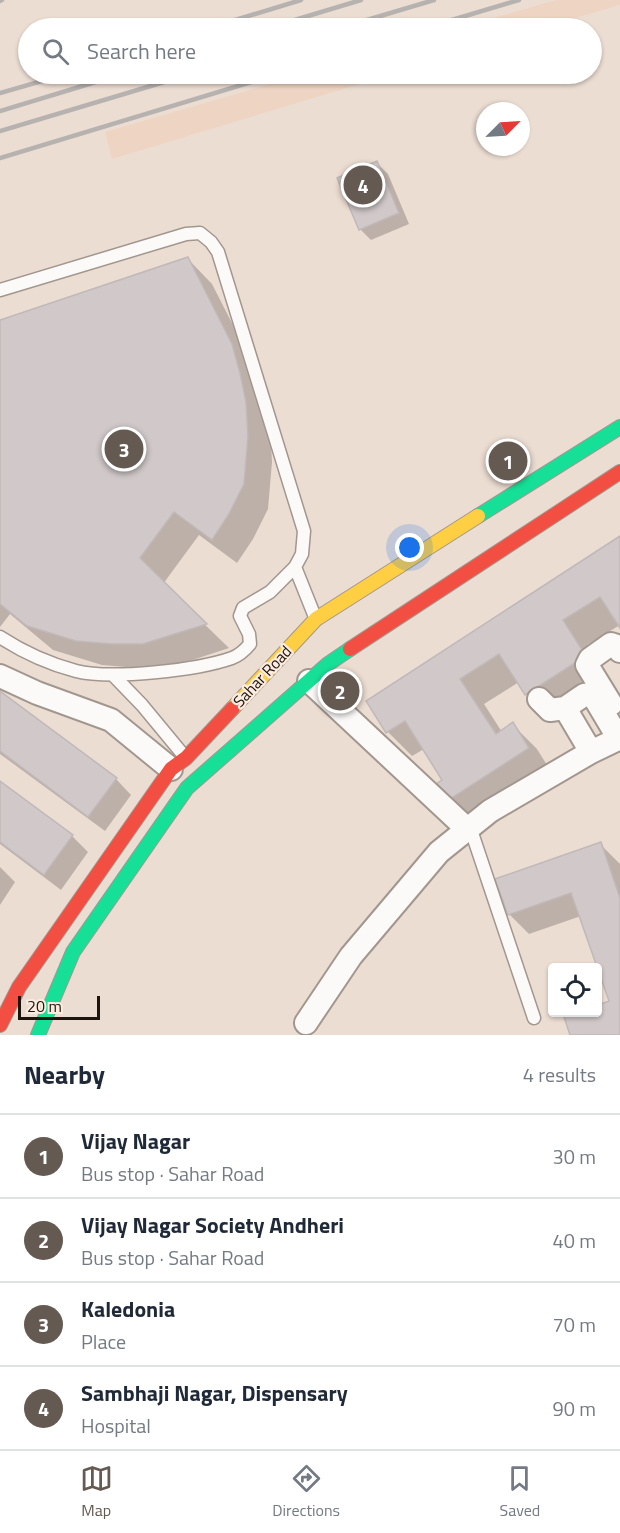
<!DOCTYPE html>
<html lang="en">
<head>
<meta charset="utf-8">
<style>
	body { margin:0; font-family:"Titillium Web",sans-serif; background:#f2f2f3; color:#1f2937 }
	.controls { position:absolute; right:18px; bottom:18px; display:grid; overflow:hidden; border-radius:6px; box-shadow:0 2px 4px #0004 }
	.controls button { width:54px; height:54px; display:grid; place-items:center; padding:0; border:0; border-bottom:2px solid #e0e1e3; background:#fff; color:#1f2937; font:30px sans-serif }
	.compass { position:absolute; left:476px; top:102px; width:54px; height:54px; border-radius:50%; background:#fff; box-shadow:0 2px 4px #0004; rotate:66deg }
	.scale { position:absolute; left:18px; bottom:15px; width:82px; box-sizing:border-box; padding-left:6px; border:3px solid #1d140d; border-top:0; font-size:16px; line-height:21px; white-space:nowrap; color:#1d140d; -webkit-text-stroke:4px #fcece0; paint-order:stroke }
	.you { position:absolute; left:410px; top:548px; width:21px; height:21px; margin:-15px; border:4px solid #fff; border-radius:50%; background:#1a73e8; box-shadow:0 0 0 9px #1a73e833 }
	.badge { display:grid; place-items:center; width:39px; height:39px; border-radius:50%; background:#655a52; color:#fff; font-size:20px; font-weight:700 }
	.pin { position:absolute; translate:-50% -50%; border:3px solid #fff; box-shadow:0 2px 6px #0006 }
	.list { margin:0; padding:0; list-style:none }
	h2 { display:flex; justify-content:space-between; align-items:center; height:78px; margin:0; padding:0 24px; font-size:26px }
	h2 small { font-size:20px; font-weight:400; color:#747a83 }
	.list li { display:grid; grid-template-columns:39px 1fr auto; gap:18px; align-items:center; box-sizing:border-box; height:84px; padding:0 24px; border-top:2px solid #e0e1e3 }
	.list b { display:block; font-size:22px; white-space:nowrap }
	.list p { margin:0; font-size:20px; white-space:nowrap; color:#747a83 }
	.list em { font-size:20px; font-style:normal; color:#747a83 }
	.icon { flex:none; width:33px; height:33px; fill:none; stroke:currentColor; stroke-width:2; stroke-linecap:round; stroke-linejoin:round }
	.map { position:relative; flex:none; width:620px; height:1035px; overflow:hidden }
	.search { position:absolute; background:#fff; box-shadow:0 2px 4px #0004; left:18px; right:18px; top:18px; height:66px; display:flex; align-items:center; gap:15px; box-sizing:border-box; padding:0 21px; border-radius:33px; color:#747a83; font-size:22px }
	.sheet { height:414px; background:#fff }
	nav { display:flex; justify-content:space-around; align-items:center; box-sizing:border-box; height:84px; border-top:2px solid #e0e1e3; background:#fff; font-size:16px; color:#747a83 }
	nav a { display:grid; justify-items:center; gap:3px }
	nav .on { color:#655a52 }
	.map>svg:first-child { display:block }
	.built { fill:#eed5c3 }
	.shadow { fill:#0003 }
	.building { fill:#d0c8c9; stroke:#c1b8b8; stroke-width:1.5 }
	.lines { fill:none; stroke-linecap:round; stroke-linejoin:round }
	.lane-casing { stroke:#a2978e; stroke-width:15 }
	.street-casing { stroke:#a2978e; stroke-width:26 }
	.fast-casing { stroke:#a2978e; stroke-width:16 }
	.slow-casing { stroke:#a2978e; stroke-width:16 }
	.jam-casing { stroke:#a2978e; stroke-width:16 }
	.lane { stroke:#fcfaf8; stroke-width:12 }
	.street { stroke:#fcfaf8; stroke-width:22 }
	.fast { stroke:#16e098; stroke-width:14 }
	.slow { stroke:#ffcf43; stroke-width:14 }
	.jam { stroke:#f24e42; stroke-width:14 }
	.rail { stroke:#b6b2b0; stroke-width:4.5 }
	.labels { text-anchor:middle; stroke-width:4.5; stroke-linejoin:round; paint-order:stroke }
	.street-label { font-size:16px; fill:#1d140d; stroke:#fcece0 }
</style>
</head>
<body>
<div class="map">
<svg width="620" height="1035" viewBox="0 0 620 1035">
	<rect width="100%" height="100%" fill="#ecddd2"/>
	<!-- built -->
	<path class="built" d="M 556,0 L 620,0 L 620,5 L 541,28 L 459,28 Z
		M 305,74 L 393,74 L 112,159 L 105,132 Z"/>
	<!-- shadow -->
	<path class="shadow" d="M 377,163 L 388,174 L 409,224 L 371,240 L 360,229 Z
		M 188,259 L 212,284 L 256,370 L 270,427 L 272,462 L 268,509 L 253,539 L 237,563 L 199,535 L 163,584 L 229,648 L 168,668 L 137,668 L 102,665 L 53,650 L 10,614 L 0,627 L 0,322 Z
		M 620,538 L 620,625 L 587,645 L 609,681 L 551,719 L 526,694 L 519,682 L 484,704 L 502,732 L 512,724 L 537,749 L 552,773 L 470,826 L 445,802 L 444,780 L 424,749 L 412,756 L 388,732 Z
		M 0,693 L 116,779 L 131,795 L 105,831 L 0,754 Z
		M 0,783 L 72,836 L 88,852 L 61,890 L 0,844 Z
		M 600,844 L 620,864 L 620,1035 L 572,1035 L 598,1012 L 598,1007 L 611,1002 L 581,916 L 529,934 L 509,914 Z
		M 0,867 L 15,882 L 0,905 Z"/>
	<!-- building -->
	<path class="building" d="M 377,161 L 399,213 L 359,230 L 337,178 Z
		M 188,257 L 232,344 L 240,373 L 246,402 L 248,436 L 244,484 L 229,514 L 212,540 L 174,512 L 140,558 L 207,624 L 143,644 L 112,644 L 76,641 L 27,626 L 0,604 L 0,320 Z
		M 620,536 L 620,628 L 600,597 L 563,620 L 586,656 L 525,695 L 499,654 L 460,679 L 496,734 L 513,722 L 529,748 L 444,803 L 433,786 L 442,780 L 405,721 L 386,733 L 366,701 Z
		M 0,691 L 117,778 L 88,817 L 0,751 Z
		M 0,781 L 73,835 L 44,875 L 0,842 Z
		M 601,842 L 620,898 L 620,1035 L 570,1035 L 564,1017 L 577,1012 L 598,1012 L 598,1005 L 609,1001 L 571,893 L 508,915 L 495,879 Z"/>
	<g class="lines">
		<!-- lane casing -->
		<g class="lane-casing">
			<path id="lane" d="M 0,290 L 186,234 L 200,233 L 211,242 L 218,252 L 304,531 L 302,554 L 295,567 L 270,592 L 243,608 L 240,616 L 249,634 L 250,644 C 245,650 240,655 232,658 C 198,670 111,680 76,671 C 50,664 23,652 0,637
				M 295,567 L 315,617
				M 113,675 L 142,705 L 185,757
				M 466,828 L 473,836 L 534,1018"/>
		</g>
		<!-- street casing -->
		<g class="street-casing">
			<path id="street" d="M 0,676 L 37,693 L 111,720 L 171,769
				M 309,681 L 466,828
				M 539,699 L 550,710 L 565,708
				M 611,704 L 587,665 L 590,659 L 611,644 L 617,646 L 620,651
				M 591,752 L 565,708 L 584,695 L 591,694 L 594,697 L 619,739
				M 306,1023 L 351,956 L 439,852 L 490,811 L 591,752 L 620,738"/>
		</g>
		<!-- fast casing -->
		<g class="fast-casing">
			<path id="fast" d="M 478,516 L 620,427
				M 38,1035 L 73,952 L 187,788 L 328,664 L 350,649"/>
		</g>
		<!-- slow casing -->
		<g class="slow-casing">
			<path id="slow" d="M 233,708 L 316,619 L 478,516"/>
		</g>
		<!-- jam casing -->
		<g class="jam-casing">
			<path id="jam" d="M 350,649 L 620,472
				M 0,1025 L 19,987 L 171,769 L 186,758 L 233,708"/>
		</g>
		<!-- lane -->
		<use href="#lane" class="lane"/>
		<!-- street -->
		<use href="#street" class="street"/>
		<!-- fast -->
		<use href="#fast" class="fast"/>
		<!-- slow -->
		<use href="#slow" class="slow"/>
		<!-- jam -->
		<use href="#jam" class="jam"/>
		<!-- rail -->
		<path class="rail" d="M 0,1 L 2,0
			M 209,28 L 301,0
			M 268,28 L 361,0
			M 340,28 L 434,0
			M 425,28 L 519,0
			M 0,93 L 66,74
			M 0,111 L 122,74
			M 0,131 L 191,74
			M 0,158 L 278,74"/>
	</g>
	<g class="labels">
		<!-- street labels -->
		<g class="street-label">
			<text transform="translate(262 676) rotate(-47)" y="6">Sahar Road</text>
		</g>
	</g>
</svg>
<div class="controls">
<button><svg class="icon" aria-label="locate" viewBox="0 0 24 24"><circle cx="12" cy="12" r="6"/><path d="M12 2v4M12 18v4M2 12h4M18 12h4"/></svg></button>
</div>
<svg class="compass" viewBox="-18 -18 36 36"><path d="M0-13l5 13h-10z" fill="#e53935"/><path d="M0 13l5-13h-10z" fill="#747a83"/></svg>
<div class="scale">20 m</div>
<div class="you"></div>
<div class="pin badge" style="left:508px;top:461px">1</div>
<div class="pin badge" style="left:340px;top:691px">2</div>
<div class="pin badge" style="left:124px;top:449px">3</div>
<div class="pin badge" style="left:363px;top:185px">4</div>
<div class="search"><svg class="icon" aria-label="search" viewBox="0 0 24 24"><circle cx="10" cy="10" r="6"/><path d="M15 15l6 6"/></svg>Search here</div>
</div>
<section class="sheet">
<h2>Nearby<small>4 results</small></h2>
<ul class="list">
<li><span class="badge">1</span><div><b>Vijay Nagar</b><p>Bus stop · Sahar Road</p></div><em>30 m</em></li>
<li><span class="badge">2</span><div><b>Vijay Nagar Society Andheri</b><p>Bus stop · Sahar Road</p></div><em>40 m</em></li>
<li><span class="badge">3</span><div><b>Kaledonia</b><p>Place</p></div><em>70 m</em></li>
<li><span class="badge">4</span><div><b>Sambhaji Nagar, Dispensary</b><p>Hospital</p></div><em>90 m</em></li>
</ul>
</section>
<nav>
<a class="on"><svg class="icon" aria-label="map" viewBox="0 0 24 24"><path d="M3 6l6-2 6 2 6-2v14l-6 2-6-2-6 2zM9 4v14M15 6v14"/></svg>Map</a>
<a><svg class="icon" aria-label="directions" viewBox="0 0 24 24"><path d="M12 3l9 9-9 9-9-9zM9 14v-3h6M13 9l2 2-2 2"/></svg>Directions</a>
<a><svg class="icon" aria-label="saved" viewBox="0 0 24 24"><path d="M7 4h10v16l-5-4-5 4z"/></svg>Saved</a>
</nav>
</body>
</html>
